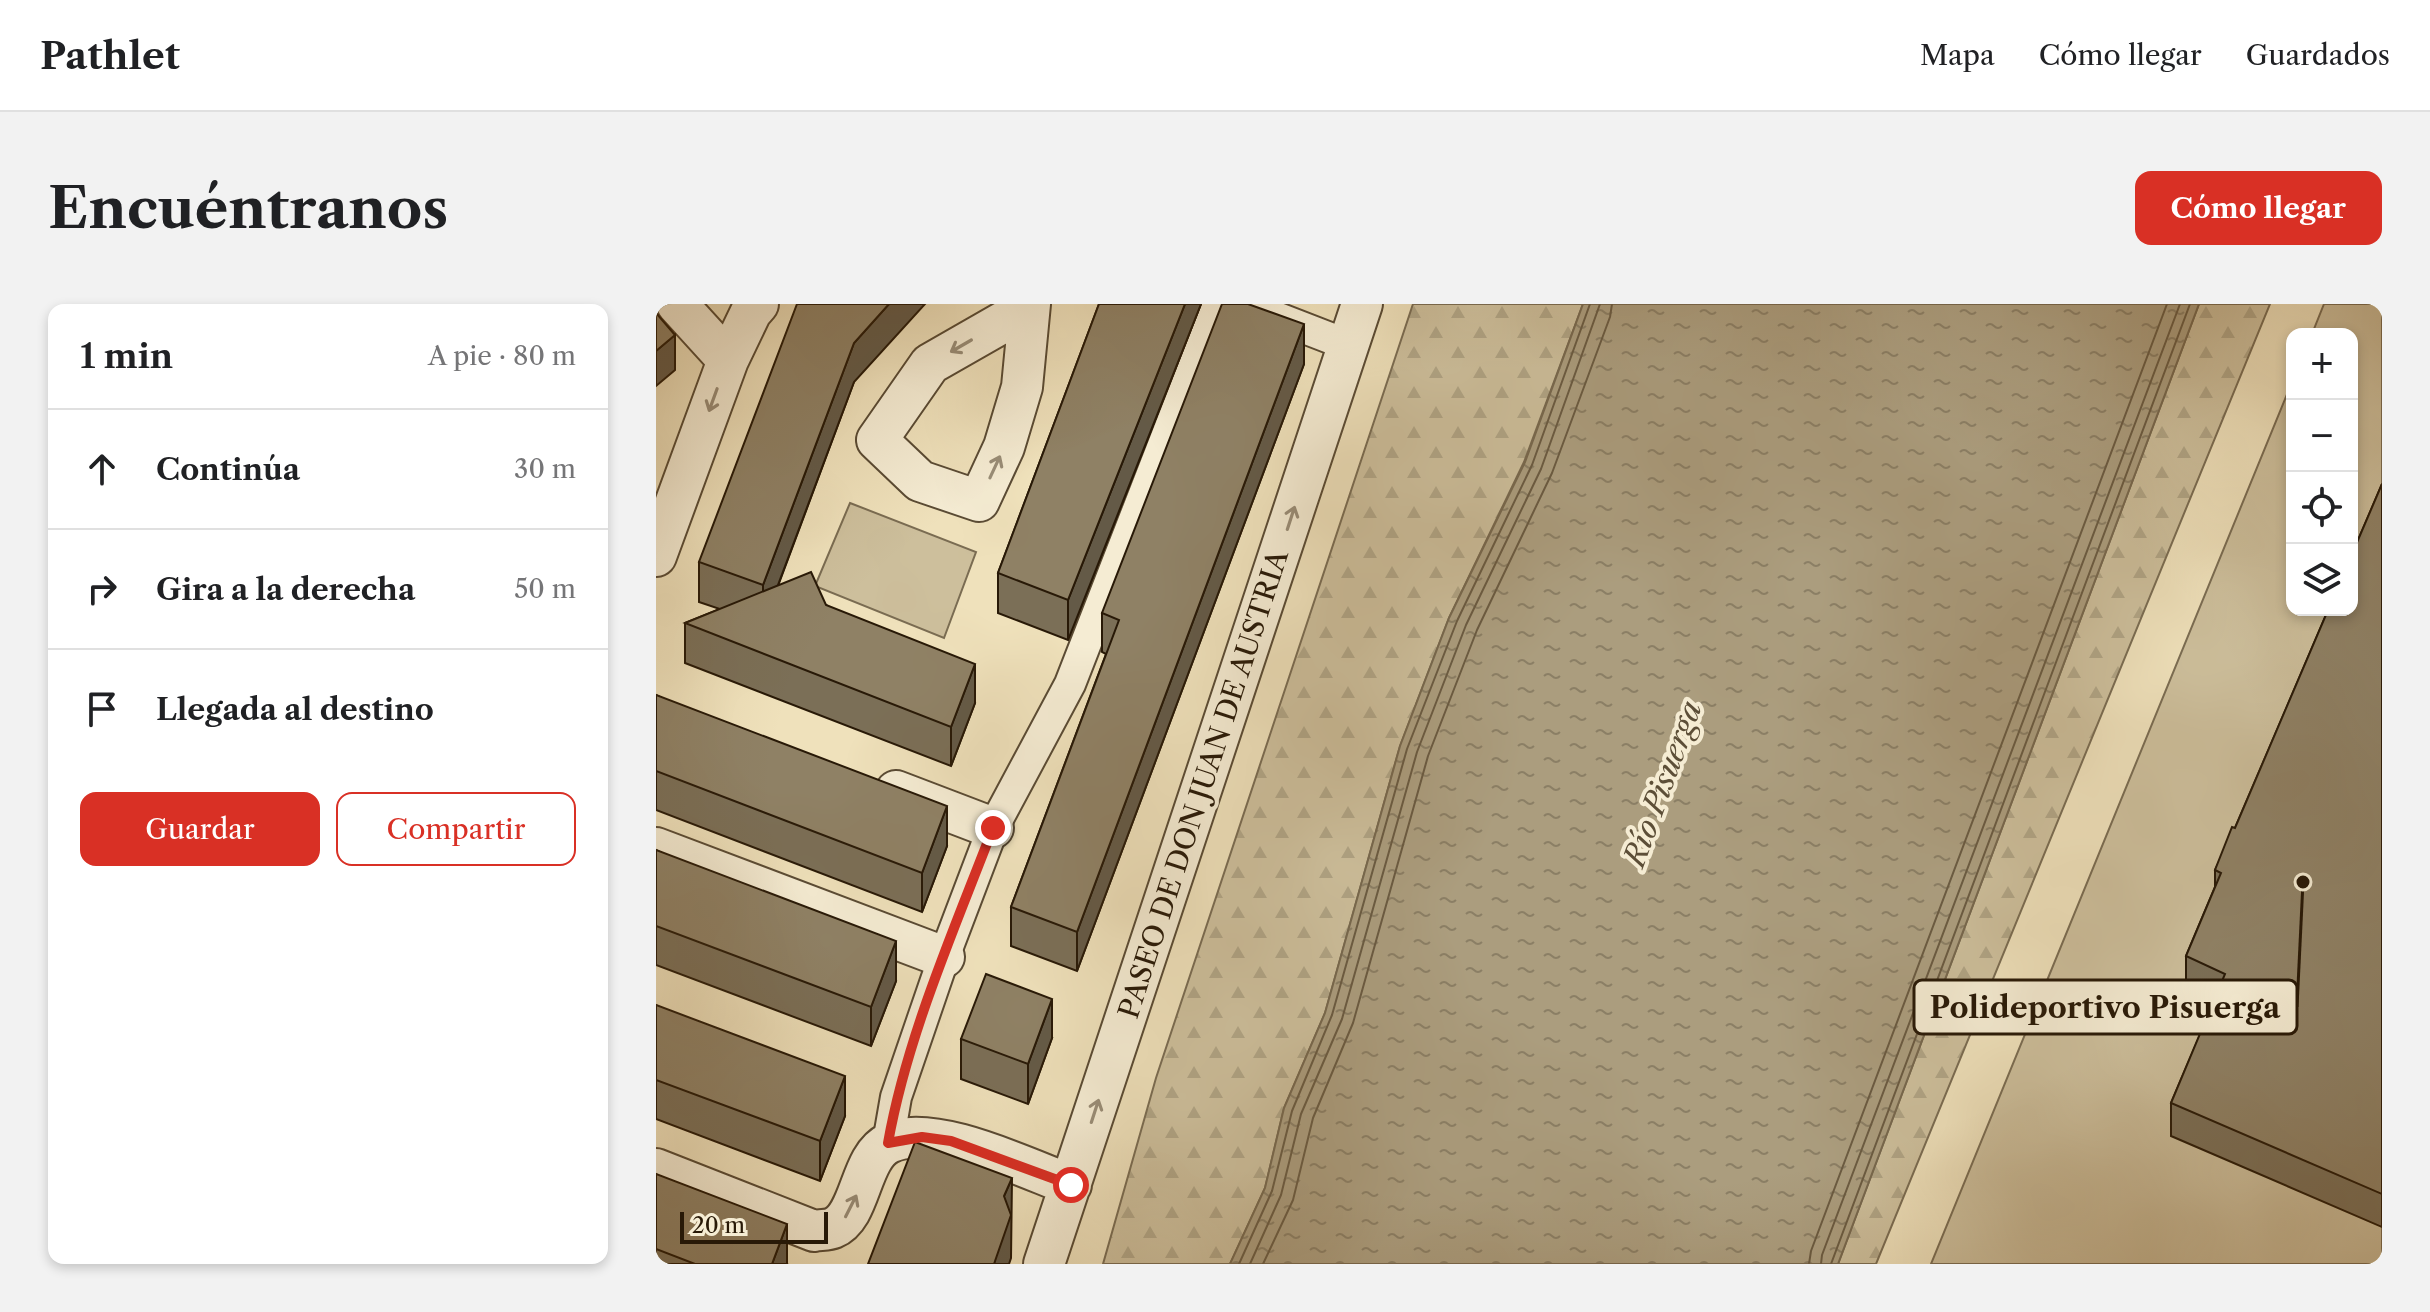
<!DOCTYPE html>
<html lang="es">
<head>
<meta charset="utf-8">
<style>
	body { margin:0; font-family:"Libre Caslon Text",serif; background:#f2f2f2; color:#202124 }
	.controls { position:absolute; right:24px; top:24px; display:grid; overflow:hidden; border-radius:16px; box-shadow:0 4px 12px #0003 }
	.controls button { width:72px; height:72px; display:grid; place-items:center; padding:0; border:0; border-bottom:2px solid #e0e0e0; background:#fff; color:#202124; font:40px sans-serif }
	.scale { position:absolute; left:24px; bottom:20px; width:148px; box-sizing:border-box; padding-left:8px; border:4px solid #281907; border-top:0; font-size:22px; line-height:28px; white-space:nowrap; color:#281907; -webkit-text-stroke:6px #f5ecd3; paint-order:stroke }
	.stop { position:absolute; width:24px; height:24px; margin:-18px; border:6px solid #d93025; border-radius:50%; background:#fff }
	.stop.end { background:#d93025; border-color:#fff; box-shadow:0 2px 8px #0008 }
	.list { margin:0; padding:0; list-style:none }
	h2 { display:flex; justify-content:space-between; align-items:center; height:104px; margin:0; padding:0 32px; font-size:34px }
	h2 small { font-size:26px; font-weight:400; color:#757577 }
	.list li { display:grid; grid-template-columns:52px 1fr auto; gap:24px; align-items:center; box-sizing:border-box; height:120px; padding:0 32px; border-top:2px solid #e0e0e0 }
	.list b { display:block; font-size:30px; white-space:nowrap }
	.list em { font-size:26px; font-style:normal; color:#757577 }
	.actions { display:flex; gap:16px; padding:24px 32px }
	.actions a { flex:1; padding:18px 0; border:2px solid #d93025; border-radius:16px; text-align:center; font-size:28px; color:#d93025 }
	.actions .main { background:#d93025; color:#fff }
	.icon { flex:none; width:44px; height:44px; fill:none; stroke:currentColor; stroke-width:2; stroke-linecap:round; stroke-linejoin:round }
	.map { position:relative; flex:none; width:1726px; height:960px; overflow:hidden; border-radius:16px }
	header { display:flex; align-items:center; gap:48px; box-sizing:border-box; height:112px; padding:0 40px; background:#fff; border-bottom:2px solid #e0e0e0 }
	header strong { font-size:38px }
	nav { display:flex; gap:44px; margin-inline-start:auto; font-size:28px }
	.intro { display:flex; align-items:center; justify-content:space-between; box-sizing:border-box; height:192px; padding:0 48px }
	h1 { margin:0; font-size:56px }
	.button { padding:20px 36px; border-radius:16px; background:#d93025; color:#fff; font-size:28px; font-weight:700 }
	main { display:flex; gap:48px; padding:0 48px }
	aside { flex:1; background:#fff; border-radius:16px; box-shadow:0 4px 12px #0003 }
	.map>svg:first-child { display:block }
	.green { fill:#cdbf9c; stroke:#7a6c52; stroke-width:2 }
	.forest { fill:url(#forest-firs); stroke:#7a6c52; stroke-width:2 }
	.water { fill:url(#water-ripples); stroke:#77684e; stroke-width:2 }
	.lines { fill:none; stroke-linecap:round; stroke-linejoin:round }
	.shore { stroke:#6a5b42; stroke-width:2 }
	.pedestrian-casing { stroke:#5a4b34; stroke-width:34 }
	.minor-casing { stroke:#5a4b34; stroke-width:44 }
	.pedestrian { stroke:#f5ecd3; stroke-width:30 }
	.minor { stroke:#f5ecd3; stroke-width:40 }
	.wall { fill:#7b6f57; stroke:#281907; stroke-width:2 }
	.shaded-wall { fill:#645a47; stroke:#281907; stroke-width:2 }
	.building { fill:#8f8165; stroke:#281907; stroke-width:2 }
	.oneway { stroke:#998d77 }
	.route { stroke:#d93025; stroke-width:10 }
	.labels { text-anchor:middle; stroke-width:8; stroke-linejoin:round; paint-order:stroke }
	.street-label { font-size:28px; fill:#281907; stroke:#f5ecd3 }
	.water-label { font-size:30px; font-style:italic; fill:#5c4e37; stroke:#f5ecd3 }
	.leader { fill:none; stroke:#281907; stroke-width:3 }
	.callout-dot { fill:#281907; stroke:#f5ecd3; stroke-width:3 }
	.callout { fill:#f5ecd3; stroke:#281907; stroke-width:3 }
	.callout-label { font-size:30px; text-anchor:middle; font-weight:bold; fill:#281907 }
</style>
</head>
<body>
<header>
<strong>Pathlet</strong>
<nav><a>Mapa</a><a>Cómo llegar</a><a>Guardados</a></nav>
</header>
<div class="intro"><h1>Encuéntranos</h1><a class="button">Cómo llegar</a></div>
<main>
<aside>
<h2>1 min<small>A pie · 80 m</small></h2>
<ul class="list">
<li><svg class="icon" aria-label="ahead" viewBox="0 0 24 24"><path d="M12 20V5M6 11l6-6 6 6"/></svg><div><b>Continúa</b></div><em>30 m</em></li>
<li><svg class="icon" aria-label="right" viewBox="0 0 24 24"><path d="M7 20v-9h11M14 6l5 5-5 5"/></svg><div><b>Gira a la derecha</b></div><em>50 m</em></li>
<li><svg class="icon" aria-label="arrive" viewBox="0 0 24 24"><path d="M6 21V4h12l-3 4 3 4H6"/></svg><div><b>Llegada al destino</b></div></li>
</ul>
<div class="actions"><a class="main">Guardar</a><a>Compartir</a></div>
</aside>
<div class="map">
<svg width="1726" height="960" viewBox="0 0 1726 960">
	<defs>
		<pattern id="forest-firs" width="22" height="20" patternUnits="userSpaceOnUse" patternTransform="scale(2)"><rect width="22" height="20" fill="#cdbf9c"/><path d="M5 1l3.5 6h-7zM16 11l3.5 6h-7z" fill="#b0a485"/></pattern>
		<pattern id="water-ripples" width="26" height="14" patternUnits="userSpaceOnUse" patternTransform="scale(2)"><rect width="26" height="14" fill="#ab9d7e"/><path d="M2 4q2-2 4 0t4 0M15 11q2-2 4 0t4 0" fill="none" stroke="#8b7f65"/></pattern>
	</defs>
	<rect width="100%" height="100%" fill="#efe1bb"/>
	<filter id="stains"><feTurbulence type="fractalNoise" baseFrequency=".0025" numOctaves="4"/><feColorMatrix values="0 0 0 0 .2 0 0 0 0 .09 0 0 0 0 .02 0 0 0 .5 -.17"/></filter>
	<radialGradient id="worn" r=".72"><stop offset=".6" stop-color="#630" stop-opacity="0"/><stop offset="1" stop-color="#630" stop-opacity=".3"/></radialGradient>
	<!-- green -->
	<path class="green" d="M 1668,0 L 1726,0 L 1726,960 L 1275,960 L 1636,78 L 1636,306 L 1696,306 L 1696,30 L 1656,30 Z
		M 194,199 L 320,248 L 288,334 L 159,282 Z"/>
	<!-- forest -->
	<path class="forest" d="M 757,0 L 927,0 L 868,158 L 793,314 L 744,442 L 669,709 L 628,804 L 609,884 L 574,960 L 447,960 L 500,774 Z
		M 1543,0 L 1614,0 L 1220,960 L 1182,960 Z"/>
	<!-- water -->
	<path class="water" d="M 927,0 L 1543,0 L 1182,960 L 574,960 L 609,884 L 628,804 L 669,709 L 744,442 L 793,314 L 869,158 Z"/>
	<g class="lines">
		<!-- shore -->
		<path class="shore" d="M 583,960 L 616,887 L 636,807 L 676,711 L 751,445 L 801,317 L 876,161 L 934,0
			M 594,960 L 625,891 L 645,810 L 686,715 L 761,448 L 810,321 L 885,165 L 944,0
			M 607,960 L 637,896 L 657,814 L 697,719 L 772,452 L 821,326 L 896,169 L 954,13 L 956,0
			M 1153,960 L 1155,947 L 1511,0
			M 1165,960 L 1166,951 L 1524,0
			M 1175,960 L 1534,0"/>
		<!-- pedestrian casing -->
		<g class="pedestrian-casing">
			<path id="pedestrian" d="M 586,0 L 692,41
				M 232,839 L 240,793 L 288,653 L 337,524 L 414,380 L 562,0"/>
		</g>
		<!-- minor casing -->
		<g class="minor-casing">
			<path id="minor" d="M 21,0 L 72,56
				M 372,4 L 274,60 L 221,136 L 264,177 L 323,197 L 348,143 L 366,83 L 374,0
				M 0,252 L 72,56 L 95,8 L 102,0
				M 240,487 L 337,524
				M 0,544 L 288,653
				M 0,865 L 158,927 C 164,926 172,926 177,924 C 206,912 203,853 233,839 C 276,818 371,865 415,881
				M 388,960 L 706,0"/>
		</g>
		<!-- pedestrian -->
		<use href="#pedestrian" class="pedestrian"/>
		<!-- minor -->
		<use href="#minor" class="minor"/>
	</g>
	<!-- wall -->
	<path class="wall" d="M 443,0 L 545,0 L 412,336 L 342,309 L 342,269 Z
		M 648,60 L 421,667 L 355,642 L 355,603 L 450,350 L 446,348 L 446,309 Z
		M 198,78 L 122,282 L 170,301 L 319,399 L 295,462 L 29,359 L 29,319 L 64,305 L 43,298 L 43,258 Z
		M 1726,180 L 1726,923 L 1515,832 L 1515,799 L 1558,698 L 1530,685 L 1530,652 L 1559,583 L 1559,566 L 1579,524 Z
		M 0,391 L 291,542 L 266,608 L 0,506 Z
		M 0,546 L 240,677 L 215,742 L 0,661 Z
		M 0,701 L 189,812 L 164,877 L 0,815 Z
		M 396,734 L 372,800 L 305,775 L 305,735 Z
		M 0,870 L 131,960 L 0,960 Z"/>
	<!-- shaded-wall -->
	<path class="shaded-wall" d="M 233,0 L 269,0 L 198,78 L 107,321 L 107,281 L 198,39 Z
		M 529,0 L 545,0 L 412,336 L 412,296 Z
		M 648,20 L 648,60 L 421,667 L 421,628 Z
		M 19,31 L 19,66 L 0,82 L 0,47 Z
		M 319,360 L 319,399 L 295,462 L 295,423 Z
		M 291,502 L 291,542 L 266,608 L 266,569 Z
		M 240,637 L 240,677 L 215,742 L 215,703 Z
		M 396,695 L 396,734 L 372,800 L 372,760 Z
		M 189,772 L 189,812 L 164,877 L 164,837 Z
		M 356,874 L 355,954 L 353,960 L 338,960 L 348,892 Z
		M 131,920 L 131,960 L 116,960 Z"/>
	<!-- building -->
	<path class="building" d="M 141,0 L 233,0 L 198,39 L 107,281 L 43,258 Z
		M 443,0 L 529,0 L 412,296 L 342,269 Z
		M 566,0 L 592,0 L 648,20 L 421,628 L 355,603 L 463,316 L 446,309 Z
		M 0,9 L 19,31 L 0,47 Z
		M 1726,180 L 1726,890 L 1515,799 L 1569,670 L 1530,652 L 1565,569 L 1559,566 L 1576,523 L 1579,524 L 1672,306 L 1696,306 L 1696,250 Z
		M 155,268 L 170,301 L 319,360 L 295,423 L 29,319 Z
		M 0,391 L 291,502 L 266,569 L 0,467 Z
		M 0,546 L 240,637 L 215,703 L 0,622 Z
		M 330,670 L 396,695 L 372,760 L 305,735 Z
		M 0,701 L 189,772 L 164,837 L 0,776 Z
		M 259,838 L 356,874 L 348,892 L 355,911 L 338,960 L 212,960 Z
		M 0,870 L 131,920 L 116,960 L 39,960 L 0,945 Z"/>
	<!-- one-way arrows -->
	<defs><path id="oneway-shaft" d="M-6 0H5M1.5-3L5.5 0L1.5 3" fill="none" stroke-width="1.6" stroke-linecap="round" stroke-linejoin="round" transform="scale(2)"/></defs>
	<g class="oneway">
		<use href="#oneway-shaft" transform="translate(305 42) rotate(150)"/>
		<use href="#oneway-shaft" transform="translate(57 96) rotate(110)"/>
		<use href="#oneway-shaft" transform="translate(339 163) rotate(-65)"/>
		<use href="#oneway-shaft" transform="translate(635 214) rotate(-72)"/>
		<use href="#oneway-shaft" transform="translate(439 807) rotate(-72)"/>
		<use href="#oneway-shaft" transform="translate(195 902) rotate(-63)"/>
	</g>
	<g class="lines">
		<!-- route -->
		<path class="route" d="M 337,524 C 298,626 251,732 232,839 L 266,833 L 295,837 L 415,881"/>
	</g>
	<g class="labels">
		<!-- street labels -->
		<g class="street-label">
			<text transform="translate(547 480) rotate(-72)" y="10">PASEO DE DON JUAN DE AUSTRIA</text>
		</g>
		<!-- water labels -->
		<g class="water-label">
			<text transform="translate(1007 480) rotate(-70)" y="10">Río Pisuerga</text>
		</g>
	</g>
	<!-- callouts -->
	<path class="leader" d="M1647 578L1641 703"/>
	<circle class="callout-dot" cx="1647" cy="578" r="8"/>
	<rect class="callout" x="1258" y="676" width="383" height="54" rx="8"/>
	<g class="callout-label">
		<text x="1449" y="714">Polideportivo Pisuerga</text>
	</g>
	<rect width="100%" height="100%" filter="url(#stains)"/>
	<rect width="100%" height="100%" fill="url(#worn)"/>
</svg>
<div class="controls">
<button>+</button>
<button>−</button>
<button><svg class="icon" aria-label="locate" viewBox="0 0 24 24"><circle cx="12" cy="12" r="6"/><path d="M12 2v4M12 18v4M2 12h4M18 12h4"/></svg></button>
<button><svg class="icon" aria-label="layers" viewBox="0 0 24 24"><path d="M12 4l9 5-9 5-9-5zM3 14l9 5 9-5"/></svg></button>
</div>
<div class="scale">20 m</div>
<div class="stop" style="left:415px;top:881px"></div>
<div class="stop end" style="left:337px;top:524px"></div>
</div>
</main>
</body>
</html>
